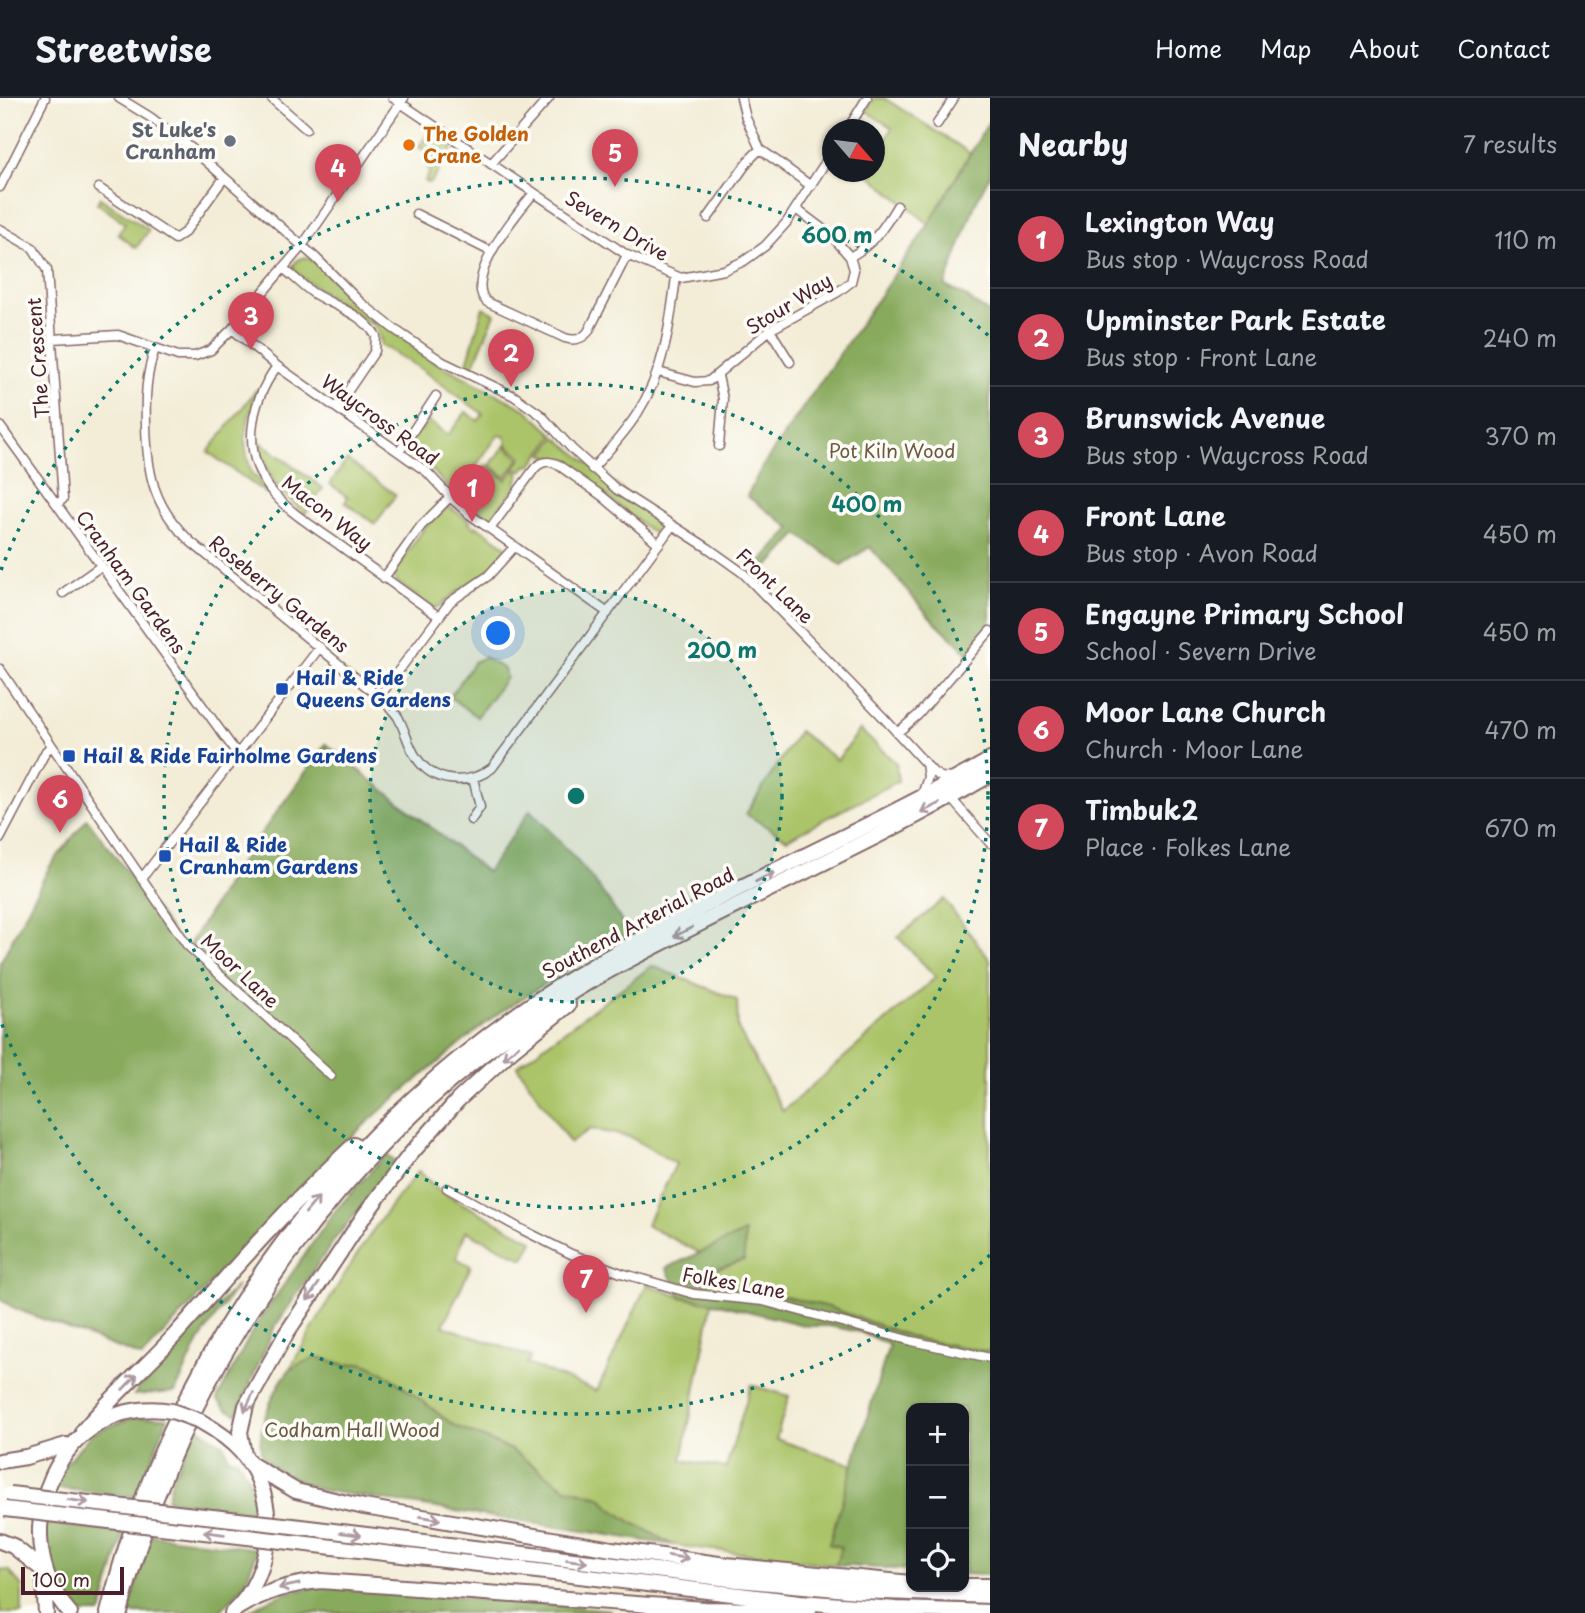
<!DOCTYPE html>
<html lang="en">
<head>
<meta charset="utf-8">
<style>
	body { margin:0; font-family:"Playpen Sans",sans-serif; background:#242831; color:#f1f3f6 }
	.controls { position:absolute; right:21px; bottom:21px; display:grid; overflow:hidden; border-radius:14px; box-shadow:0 2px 5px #0004 }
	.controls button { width:63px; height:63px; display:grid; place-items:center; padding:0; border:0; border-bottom:2px solid #363941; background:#171b24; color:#f1f3f6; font:35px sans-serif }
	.compass { position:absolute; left:822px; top:21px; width:63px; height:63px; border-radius:50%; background:#171b24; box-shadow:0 2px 5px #0004; rotate:118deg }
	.scale { position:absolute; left:21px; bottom:18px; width:103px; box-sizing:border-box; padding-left:7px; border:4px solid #4a1f2b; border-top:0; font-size:19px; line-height:24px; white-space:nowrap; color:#4a1f2b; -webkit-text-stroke:5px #fdfcf7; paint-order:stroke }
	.you { position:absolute; left:499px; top:536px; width:24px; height:24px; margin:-18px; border:5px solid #fff; border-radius:50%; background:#1a73e8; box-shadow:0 0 0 10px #1a73e833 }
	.badge { display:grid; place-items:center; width:46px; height:46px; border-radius:50%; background:#d1495b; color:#fff; font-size:23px; font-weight:700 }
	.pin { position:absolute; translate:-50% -58px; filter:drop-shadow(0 2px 4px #0008) }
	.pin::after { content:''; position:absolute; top:37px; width:24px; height:21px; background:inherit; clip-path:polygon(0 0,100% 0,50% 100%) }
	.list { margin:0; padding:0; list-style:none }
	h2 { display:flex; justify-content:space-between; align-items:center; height:91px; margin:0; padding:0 28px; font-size:30px }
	h2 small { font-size:23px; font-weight:400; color:#9ea1a6 }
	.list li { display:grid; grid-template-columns:46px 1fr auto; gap:21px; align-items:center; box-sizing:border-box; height:98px; padding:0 28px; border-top:2px solid #363941 }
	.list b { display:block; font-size:26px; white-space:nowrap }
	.list p { margin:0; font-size:23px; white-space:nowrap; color:#9ea1a6 }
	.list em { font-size:23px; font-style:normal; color:#9ea1a6 }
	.icon { flex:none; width:38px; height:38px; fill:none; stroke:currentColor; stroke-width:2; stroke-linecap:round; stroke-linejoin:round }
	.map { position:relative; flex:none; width:990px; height:1515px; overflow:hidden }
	header { display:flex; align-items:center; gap:42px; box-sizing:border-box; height:98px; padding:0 35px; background:#171b24; border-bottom:2px solid #363941 }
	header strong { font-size:33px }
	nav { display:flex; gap:38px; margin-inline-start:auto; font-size:24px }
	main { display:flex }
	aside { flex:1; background:#171b24 }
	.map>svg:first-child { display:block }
	.green { fill:#abc469; stroke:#7a724a; stroke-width:2 }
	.forest { fill:#88aa5d; stroke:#696444; stroke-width:2 }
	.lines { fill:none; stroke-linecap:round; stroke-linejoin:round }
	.minor-casing { stroke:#856767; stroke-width:11 }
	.trunk-casing { stroke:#856767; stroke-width:18 }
	.motorway-casing { stroke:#856767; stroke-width:18 }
	.minor { stroke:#fff; stroke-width:8 }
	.trunk { stroke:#fff; stroke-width:14 }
	.motorway { stroke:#fff; stroke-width:14 }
	.trunk-bridge-casing { stroke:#856767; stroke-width:18; stroke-linecap:butt }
	.motorway-bridge-casing { stroke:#856767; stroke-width:18; stroke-linecap:butt }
	.trunk-bridge { stroke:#fff; stroke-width:14 }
	.motorway-bridge { stroke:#fff; stroke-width:14 }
	.oneway { stroke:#ae9aa0 }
	.ring { fill:none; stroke:#0f766e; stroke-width:3.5; stroke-dasharray:3.5 7 }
	.worship-dot { fill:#6b7280; stroke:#fdfcf7; stroke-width:2.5 }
	.food-dot { fill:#e8710a; stroke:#fdfcf7; stroke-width:2.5 }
	.transit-dot { fill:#1a4fb4; stroke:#fdfcf7; stroke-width:2.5 }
	.labels { text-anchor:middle; stroke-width:7; stroke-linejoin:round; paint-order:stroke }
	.worship-label { font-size:19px; font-weight:bold; fill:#5b616d; stroke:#fdfcf7; text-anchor:end }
	.food-label { font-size:19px; font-weight:bold; fill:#c56008; stroke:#fdfcf7; text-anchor:start }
	.street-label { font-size:19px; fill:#4a1f2b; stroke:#fdfcf7 }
	.park-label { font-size:19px; fill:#6c5941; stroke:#fdfcf7 }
	.transit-label { font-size:19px; font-weight:bold; fill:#164399; stroke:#fdfcf7; text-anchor:start }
	.centre { fill:#0f766e; stroke:#fdfcf7; stroke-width:3.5 }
	.ring-label { font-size:21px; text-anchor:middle; font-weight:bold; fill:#0f766e; stroke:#fdfcf7; stroke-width:7; stroke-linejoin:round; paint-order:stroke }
</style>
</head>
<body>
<header>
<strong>Streetwise</strong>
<nav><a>Home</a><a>Map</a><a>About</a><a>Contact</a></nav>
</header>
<main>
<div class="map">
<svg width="990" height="1515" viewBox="0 0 990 1515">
	<rect width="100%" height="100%" fill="#fdfcf7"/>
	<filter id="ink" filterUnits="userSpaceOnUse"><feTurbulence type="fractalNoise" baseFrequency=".0143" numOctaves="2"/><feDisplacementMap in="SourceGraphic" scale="14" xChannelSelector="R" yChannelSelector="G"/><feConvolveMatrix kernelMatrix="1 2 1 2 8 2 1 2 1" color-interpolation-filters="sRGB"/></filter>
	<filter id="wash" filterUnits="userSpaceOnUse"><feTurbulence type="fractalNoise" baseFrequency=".00686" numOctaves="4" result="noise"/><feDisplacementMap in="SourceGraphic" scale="28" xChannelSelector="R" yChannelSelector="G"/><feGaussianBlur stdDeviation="1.57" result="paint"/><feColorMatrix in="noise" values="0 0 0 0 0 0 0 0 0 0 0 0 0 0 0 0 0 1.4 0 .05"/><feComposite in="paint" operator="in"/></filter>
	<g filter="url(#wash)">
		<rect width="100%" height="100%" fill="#f3edd7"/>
		<!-- green -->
		<path class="green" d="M 874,0 L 884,0 L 970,55 L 929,126 L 866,74 L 874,74 L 875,59 L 892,30 L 866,13 Z
			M 429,34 L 453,50 L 431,85 L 428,85 L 425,83 L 430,74 L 428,71 L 435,60 L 419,49 Z
			M 100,100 L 149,132 L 136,150 L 118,136 L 125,125 L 97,105 Z
			M 306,159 L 314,163 L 371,218 L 371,226 L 295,175 L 293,167 L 299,161 Z
			M 483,209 L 495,216 L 472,271 L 466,269 Z
			M 373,219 L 439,266 L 527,312 L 554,337 L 532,367 L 526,368 L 521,374 L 515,370 L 522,359 L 507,347 L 506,340 L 499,336 L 475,369 L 481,373 L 486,367 L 506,382 L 514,372 L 520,377 L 517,382 L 517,388 L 490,421 L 455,398 L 434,374 L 405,349 L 416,331 L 420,333 L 428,323 L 448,337 L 466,314 L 478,323 L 483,316 L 418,269 L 381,247 C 381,235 372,229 373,219 Z
			M 257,291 C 248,330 238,333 252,377 L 257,380 L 267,396 L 208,354 Z
			M 556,339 L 662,424 L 663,433 L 657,437 L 653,435 C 616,408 585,375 543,356 Z
			M 259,343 L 323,390 L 305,416 C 277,392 266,379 259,343 Z
			M 505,348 L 520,361 L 505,379 L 490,367 Z
			M 347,362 L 396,397 L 375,426 L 345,404 L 348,399 L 330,386 Z
			M 448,408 L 470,423 L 469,425 L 476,430 L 477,428 L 504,447 L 507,452 L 486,475 L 457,494 L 439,509 L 432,510 L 396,483 L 393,476 L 424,430 Z
			M 484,559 L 504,571 L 506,580 L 477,619 L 450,599 L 474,564 Z
			M 860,632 L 896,665 L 898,683 L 787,741 L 746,716 L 799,633 L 837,662 Z
			M 944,801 L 990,862 L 990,1254 L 917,1241 L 769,1195 L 718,1190 L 690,1182 L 710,1173 L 745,1135 L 700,1155 L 646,1127 L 676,1066 L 630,1039 L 590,1031 L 570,1045 L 517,968 L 652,868 L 737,902 L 738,931 L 783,1013 L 936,879 L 898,839 Z
			M 419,1073 L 439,1093 L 533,1143 L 524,1161 L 466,1133 L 456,1160 L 471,1168 L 443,1228 L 531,1259 L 527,1266 L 597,1293 L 647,1186 L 681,1199 L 712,1205 L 682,1362 L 726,1370 L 751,1287 L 789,1298 L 776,1341 L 853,1367 L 830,1446 L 900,1261 L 990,1280 L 990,1477 L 964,1476 L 964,1310 L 911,1310 L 911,1472 L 836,1467 L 673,1447 L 631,1424 L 612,1411 L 600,1399 L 566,1390 L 511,1352 L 455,1328 L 385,1275 L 363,1265 L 346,1267 L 317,1259 L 289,1272 C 328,1204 367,1132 419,1073 Z
			M 0,1472 L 10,1473 L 22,1489 L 22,1515 L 0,1515 Z"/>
		<!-- forest -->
		<path class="forest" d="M 990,22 L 990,77 L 976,104 L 945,188 L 965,198 L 990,216 L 990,531 L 969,556 L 929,518 L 870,449 L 841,467 L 798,436 L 756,482 L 750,476 L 791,430 L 747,398 L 762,369 L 929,126 Z
			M 326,646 L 487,774 L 530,712 C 566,750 603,787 628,835 L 616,845 L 554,880 L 493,919 L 389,1005 L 333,1055 L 142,1259 L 14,1210 L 0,1201 L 0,865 L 50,768 L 87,721 L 186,852 L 239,766 Z
			M 386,1056 L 398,1065 L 337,1138 L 274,1230 L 237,1316 L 226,1311 L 217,1301 L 255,1228 L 288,1181 L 334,1114 Z
			M 745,1134 L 744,1162 L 710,1173 L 691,1182 L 718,1190 L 769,1195 L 829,1209 L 917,1241 L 990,1254 L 990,1477 L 964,1476 L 964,1310 L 911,1310 L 911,1472 L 836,1467 L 841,1449 L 829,1446 L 889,1247 L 860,1234 L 829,1228 L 808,1228 L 723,1207 L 681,1199 L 666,1170 Z
			M 237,1188 L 199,1243 L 175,1294 L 134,1297 L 150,1273 Z
			M 317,1259 L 346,1267 L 363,1265 L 385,1275 L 455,1328 L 511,1352 L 566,1390 L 600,1399 L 612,1411 L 631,1424 L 673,1447 L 321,1392 C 307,1386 272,1373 264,1360 C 252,1341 274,1290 288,1274 C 293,1267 308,1263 317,1259 Z
			M 135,1319 L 168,1320 L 136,1399 L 46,1389 L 92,1335 Z
			M 197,1329 L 224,1347 L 228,1359 L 238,1362 L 249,1381 L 259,1414 L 167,1402 L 172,1381 Z
			M 38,1425 L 124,1434 L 101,1515 L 80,1515 L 57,1491 Z
			M 151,1437 L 258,1451 L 244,1488 L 218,1515 L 128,1515 Z
			M 331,1488 L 610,1512 L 609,1515 L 246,1515 C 278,1494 294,1492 331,1488 Z"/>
	</g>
	<g filter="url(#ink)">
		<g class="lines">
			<!-- minor casing -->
			<g class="minor-casing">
				<path id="minor" d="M 119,0 L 150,19 L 191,50 L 316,160 L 360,204 L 394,231 L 443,264 L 514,298 L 541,317 L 572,351 L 616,391 L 708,450 L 743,475 L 882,618 L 934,675 L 941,679 L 953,680
					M 271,0 L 306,31
					M 393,0 L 627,157 L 681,180 L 724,172 L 744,163 L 765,148 L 787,124 L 832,54
					M 741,0 L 746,20 L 760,51 L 811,88
					M 937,26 L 954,0
					M 847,32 L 867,0
					M 491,66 L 549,0
					M 0,89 L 45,0
					M 99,90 L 175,141 L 185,134 L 224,80
					M 533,96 C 517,115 462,181 487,204 L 565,240 C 574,243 581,242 588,234 L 627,157
					M 416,116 L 492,154
					M 708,120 L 749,62 L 760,51
					M 0,131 L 33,150 L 47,172 L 63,401 L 57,406
					M 850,159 C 873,146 884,130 897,108
					M 283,170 C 293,178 303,188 313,195 C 334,208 363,216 376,238 L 375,253 L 337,309
					M 232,231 L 277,268 L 427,374 L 450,399 L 469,416 L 608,515
					M 770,232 L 790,264
					M 52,241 L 118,237 L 178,258 L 195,258 L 211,252 L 232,231 L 302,148 L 404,0
					M 155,251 C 146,276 145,300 146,326 C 147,375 153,409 191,444 L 379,599 C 386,605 393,612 398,619 C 405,632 408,647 416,659 C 433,686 468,688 492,670 L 672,428
					M 277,268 C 249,307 240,357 274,396 C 292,417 319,432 342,449 C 374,472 406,495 438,518
					M 658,274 L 695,284 L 709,283 L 770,232 L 838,194 L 851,184 L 854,172 L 850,159 L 832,138 L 796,111
					M 718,278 L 723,301 L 719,348
					M 0,328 L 238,657
					M 399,354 L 436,298
					M 592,371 C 608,353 624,336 637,316 C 664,274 670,227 676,179
					M 490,431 L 535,370 C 541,364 549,362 557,366 L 602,398 L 659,446
					M 384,480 L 421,428 L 450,399
					M 63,495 L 101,468
					M 0,571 L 187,847 L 331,978
					M 379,599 L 450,504 L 488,478 L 515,448
					M 897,635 L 918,617 L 990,533
					M 922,697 L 928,679 L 926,666
					M 952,698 L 955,705 L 990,745
					M 471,722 L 480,709 L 473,680
					M 0,741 L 46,653 L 52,648
					M 142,780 L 320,549
					M 447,1090 L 521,1131 L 571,1156 L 621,1175 L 694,1196 L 763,1203 L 912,1243 L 990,1260"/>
			</g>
			<!-- trunk casing -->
			<g class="trunk-casing">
				<path id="trunk" d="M 200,1323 C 216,1332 231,1342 243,1356 C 280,1401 275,1476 232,1515
					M 83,1333 C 111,1299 145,1270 175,1237 C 233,1172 290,1106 354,1047
					M 244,1357 L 240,1334 L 246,1308 L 286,1236 L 364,1118 L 409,1058 L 458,1002 L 512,952 L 568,907
					M 44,1485 L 46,1515
					M 70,1515 C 0,1436 60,1294 172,1313
					M 108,1515 C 171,1252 344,1019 574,879 C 708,798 854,740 990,662
					M 120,1515 C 184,1257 353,1027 580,889 C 620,865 662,845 703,824 C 799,776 897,731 990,677"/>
			</g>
			<!-- motorway casing -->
			<g class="motorway-casing">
				<path id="motorway" d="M 0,1363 L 26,1359 L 66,1347
					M 249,1365 L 296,1393 L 364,1409 L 612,1451 L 726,1467 L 911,1485
					M 284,1427 L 738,1482 L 858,1493 L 990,1498
					M 0,1443 L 13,1448 L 38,1468
					M 282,1443 L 800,1504 L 896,1511 L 990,1514
					M 964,1488 L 990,1488
					M 237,1510 C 264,1494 289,1486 321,1483 L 705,1511 L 809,1513"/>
			</g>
			<!-- minor -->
			<use href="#minor" class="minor"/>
			<!-- trunk -->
			<use href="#trunk" class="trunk"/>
			<!-- motorway -->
			<use href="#motorway" class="motorway"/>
			<!-- trunk-bridge casing -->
			<g class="trunk-bridge-casing">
				<path id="trunk-bridge" d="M 172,1313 L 200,1323"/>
			</g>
			<!-- motorway-bridge casing -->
			<g class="motorway-bridge-casing">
				<path id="motorway-bridge" d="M 10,1396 L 284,1427
					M 5,1411 L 282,1443"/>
			</g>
			<!-- trunk-bridge -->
			<use href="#trunk-bridge" class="trunk-bridge"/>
			<!-- motorway-bridge -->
			<use href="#motorway-bridge" class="motorway-bridge"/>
		</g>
		<!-- one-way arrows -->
		<defs><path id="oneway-shaft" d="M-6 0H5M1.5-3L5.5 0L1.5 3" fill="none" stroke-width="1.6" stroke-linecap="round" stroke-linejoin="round" transform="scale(1.75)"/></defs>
		<g class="oneway">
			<use href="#oneway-shaft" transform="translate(930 710) rotate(153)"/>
			<use href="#oneway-shaft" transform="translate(765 779) rotate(-27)"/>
			<use href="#oneway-shaft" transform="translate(683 834) rotate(153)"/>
			<use href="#oneway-shaft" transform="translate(511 954) rotate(138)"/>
			<use href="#oneway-shaft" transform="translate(312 1107) rotate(-50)"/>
			<use href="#oneway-shaft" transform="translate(313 1194) rotate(124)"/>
			<use href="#oneway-shaft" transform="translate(130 1284) rotate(-46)"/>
			<use href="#oneway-shaft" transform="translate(249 1304) rotate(115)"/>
			<use href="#oneway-shaft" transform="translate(78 1403) rotate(7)"/>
			<use href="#oneway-shaft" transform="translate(430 1420) rotate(9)"/>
			<use href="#oneway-shaft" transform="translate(214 1435) rotate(-173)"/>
			<use href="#oneway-shaft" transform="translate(351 1436) rotate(7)"/>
			<use href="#oneway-shaft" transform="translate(678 1459) rotate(9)"/>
			<use href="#oneway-shaft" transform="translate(577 1463) rotate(7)"/>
			<use href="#oneway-shaft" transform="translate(289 1488) rotate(168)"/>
		</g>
	</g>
	<!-- distance rings -->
	<circle cx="576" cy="698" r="206" fill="#0f766e" fill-opacity=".12"/>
	<g class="ring">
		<circle cx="576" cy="698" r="206"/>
		<circle cx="576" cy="698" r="412"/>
		<path d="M990 1157A618 618 0 0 1 1 924M1 472A618 618 0 0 1 990 239"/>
	</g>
	<!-- markers -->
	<circle class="worship-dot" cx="230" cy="43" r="7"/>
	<circle class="food-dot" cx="409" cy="47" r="7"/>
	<g class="transit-dot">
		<rect x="275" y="584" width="14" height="14" rx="3.5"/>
		<rect x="62" y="651" width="14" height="14" rx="3.5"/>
		<rect x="158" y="751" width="14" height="14" rx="3.5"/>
	</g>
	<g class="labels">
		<!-- worship labels -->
		<g class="worship-label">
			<text x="216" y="39">St Luke's<tspan x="216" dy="22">Cranham</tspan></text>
		</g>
		<!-- food labels -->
		<g class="food-label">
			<text x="423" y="43">The Golden<tspan x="423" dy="22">Crane</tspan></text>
		</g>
		<!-- street labels -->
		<g class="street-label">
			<text transform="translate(617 128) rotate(31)" y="7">Severn Drive</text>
			<text transform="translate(789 206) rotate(-32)" y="7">Stour Way</text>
			<text transform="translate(38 260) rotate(-94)" y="7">The Crescent</text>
			<text transform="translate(380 322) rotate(36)" y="7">Waycross Road</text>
			<text transform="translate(327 415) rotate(38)" y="7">Macon Way</text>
			<text transform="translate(131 484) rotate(54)" y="7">Cranham Gardens</text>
			<text transform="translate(775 488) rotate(44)" y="7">Front Lane</text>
			<text transform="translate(279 496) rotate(39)" y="7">Roseberry Gardens</text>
			<text transform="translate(638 825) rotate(-28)" y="7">Southend Arterial Road</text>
			<text transform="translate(240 873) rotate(43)" y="7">Moor Lane</text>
			<text transform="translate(734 1185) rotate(10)" y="7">Folkes Lane</text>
		</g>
		<!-- park labels -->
		<g class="park-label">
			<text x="892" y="360">Pot Kiln Wood</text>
			<text x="352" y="1339">Codham Hall Wood</text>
		</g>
		<!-- transit labels -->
		<g class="transit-label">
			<text x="296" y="587">Hail &amp; Ride<tspan x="296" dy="22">Queens Gardens</tspan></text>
			<text x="83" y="665">Hail &amp; Ride Fairholme Gardens</text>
			<text x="179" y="754">Hail &amp; Ride<tspan x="179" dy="22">Cranham Gardens</tspan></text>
		</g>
	</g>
	<circle cx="576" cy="698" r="10" class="centre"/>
	<g class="ring-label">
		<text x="837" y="145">600 m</text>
		<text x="867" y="414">400 m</text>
		<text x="722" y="560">200 m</text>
	</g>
</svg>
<div class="controls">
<button>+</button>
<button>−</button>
<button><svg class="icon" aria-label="locate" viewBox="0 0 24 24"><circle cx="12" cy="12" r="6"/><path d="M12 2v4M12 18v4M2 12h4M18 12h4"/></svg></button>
</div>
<svg class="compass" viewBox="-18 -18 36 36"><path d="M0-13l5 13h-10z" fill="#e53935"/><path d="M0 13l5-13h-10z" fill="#9ea1a6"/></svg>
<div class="scale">100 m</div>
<div class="you"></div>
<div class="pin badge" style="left:472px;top:424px">1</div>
<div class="pin badge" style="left:511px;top:289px">2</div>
<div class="pin badge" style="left:251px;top:252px">3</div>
<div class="pin badge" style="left:338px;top:104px">4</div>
<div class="pin badge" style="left:615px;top:89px">5</div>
<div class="pin badge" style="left:60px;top:735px">6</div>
<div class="pin badge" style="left:586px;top:1215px">7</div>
</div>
<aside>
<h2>Nearby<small>7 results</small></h2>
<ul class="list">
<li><span class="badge">1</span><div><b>Lexington Way</b><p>Bus stop · Waycross Road</p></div><em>110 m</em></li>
<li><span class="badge">2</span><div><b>Upminster Park Estate</b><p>Bus stop · Front Lane</p></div><em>240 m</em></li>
<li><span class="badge">3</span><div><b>Brunswick Avenue</b><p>Bus stop · Waycross Road</p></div><em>370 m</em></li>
<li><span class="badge">4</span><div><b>Front Lane</b><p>Bus stop · Avon Road</p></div><em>450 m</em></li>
<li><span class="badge">5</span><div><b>Engayne Primary School</b><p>School · Severn Drive</p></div><em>450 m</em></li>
<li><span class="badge">6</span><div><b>Moor Lane Church</b><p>Church · Moor Lane</p></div><em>470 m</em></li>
<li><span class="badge">7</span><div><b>Timbuk2</b><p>Place · Folkes Lane</p></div><em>670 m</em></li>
</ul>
</aside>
</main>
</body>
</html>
